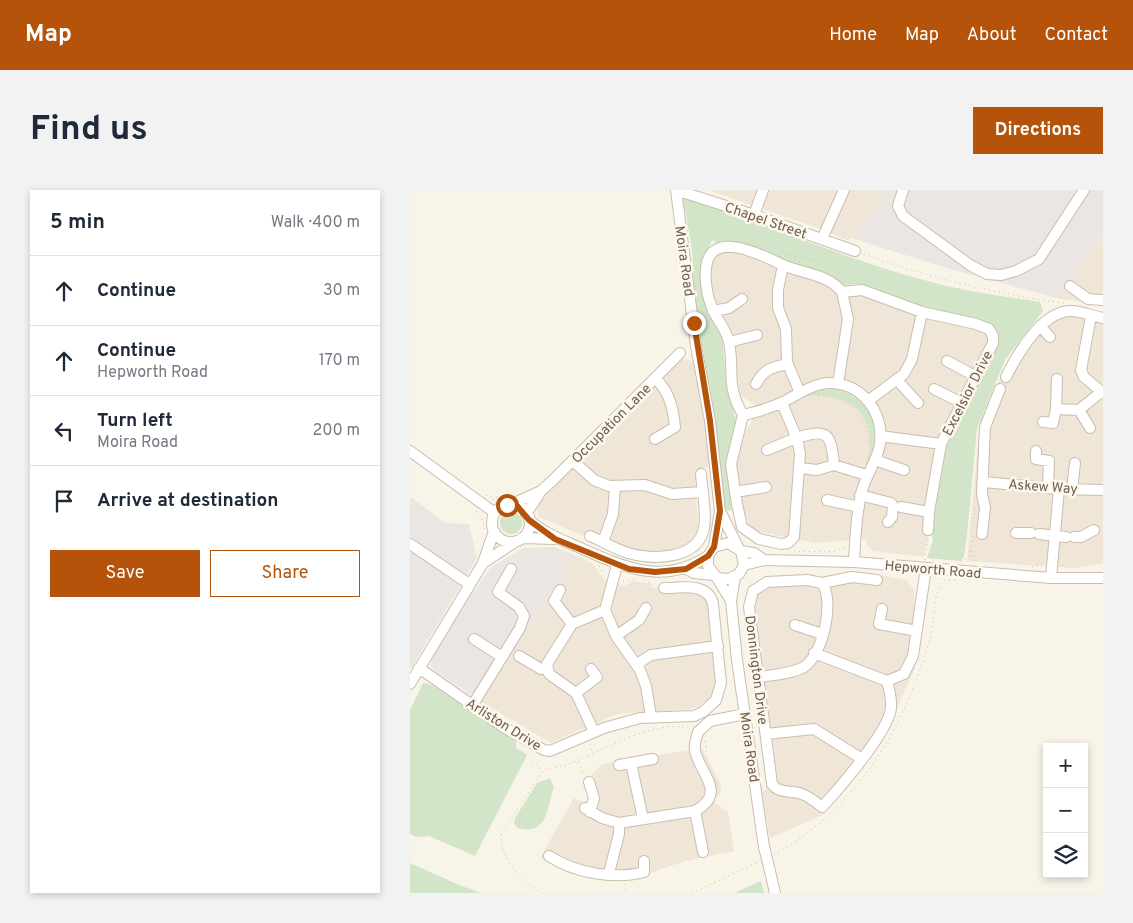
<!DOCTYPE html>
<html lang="en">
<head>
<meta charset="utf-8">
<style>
	body { margin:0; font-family:Overpass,sans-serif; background:#f2f2f3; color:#1f2937 }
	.controls { position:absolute; right:15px; bottom:15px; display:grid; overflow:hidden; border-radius:0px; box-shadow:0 2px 8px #0003 }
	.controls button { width:45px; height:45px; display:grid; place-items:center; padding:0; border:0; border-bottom:1px solid #e0e1e3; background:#fff; color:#1f2937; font:25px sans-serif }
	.stop { position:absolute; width:15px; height:15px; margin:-11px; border:4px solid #b45309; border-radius:50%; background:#fff }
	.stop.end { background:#b45309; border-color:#fff; box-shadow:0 1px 5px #0008 }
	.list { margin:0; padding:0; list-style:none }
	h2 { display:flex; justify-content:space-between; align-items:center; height:65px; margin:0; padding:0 20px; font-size:21px }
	h2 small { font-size:16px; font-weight:400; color:#747a83 }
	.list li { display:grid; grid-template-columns:32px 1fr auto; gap:15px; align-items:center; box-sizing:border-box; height:70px; padding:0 20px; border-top:1px solid #e0e1e3 }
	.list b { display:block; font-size:19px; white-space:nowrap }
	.list p { margin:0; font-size:16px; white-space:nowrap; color:#747a83 }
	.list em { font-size:16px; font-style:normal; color:#747a83 }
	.actions { display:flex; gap:10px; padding:15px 20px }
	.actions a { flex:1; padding:11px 0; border:1px solid #b45309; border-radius:0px; text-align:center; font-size:18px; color:#b45309 }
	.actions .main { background:#b45309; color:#fff }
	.icon { flex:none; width:28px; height:28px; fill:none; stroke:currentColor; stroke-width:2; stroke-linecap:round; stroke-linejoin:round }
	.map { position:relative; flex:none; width:693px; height:703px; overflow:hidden; border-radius:0px }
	header { display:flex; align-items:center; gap:30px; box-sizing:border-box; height:70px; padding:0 25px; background:#b45309; color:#fff }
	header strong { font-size:24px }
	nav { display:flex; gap:28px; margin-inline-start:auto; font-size:18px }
	.intro { display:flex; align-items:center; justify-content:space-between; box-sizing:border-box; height:120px; padding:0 30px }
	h1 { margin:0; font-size:35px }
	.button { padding:12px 22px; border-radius:0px; background:#b45309; color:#fff; font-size:18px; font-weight:700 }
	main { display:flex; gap:30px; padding:0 30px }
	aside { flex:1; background:#fff; border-radius:0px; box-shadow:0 2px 8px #0003 }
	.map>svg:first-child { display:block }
	.residential { fill:#f0e6d7 }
	.industrial { fill:#ebe6e1 }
	.green { fill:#d2e5c8 }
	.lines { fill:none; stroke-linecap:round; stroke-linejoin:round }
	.minor-casing { stroke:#cabdaf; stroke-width:12 }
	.path { stroke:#d0b9a7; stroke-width:1; stroke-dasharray:1 4; stroke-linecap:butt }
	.minor { stroke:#fff; stroke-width:10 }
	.minor-bridge-casing { stroke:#cabdaf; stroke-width:12; stroke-linecap:butt }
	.minor-bridge { stroke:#fff; stroke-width:10 }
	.route { stroke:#b45309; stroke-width:6 }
	.labels { text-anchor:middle; stroke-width:5; stroke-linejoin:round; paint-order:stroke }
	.street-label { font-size:14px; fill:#705d4f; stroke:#fdf8ee }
</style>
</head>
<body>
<header>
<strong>Map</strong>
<nav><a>Home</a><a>Map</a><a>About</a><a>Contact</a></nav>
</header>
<div class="intro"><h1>Find us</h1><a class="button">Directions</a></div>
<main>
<aside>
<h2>5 min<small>Walk · 400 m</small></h2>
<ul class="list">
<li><svg class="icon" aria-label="ahead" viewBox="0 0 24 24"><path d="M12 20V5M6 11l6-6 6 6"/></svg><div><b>Continue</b></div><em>30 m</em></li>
<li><svg class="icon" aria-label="ahead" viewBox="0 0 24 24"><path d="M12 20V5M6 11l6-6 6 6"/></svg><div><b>Continue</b><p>Hepworth Road</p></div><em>170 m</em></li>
<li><svg class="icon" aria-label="left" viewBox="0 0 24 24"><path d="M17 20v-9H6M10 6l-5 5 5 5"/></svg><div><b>Turn left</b><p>Moira Road</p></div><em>200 m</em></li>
<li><svg class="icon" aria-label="arrive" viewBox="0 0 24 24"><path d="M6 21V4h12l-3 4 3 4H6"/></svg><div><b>Arrive at destination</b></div></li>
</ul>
<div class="actions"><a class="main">Save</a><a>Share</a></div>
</aside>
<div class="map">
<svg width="693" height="703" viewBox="0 0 693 703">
	<rect width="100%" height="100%" fill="#f9f4e8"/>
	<!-- residential -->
	<path class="residential" d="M 298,0 L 429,0 L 411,39 Z
		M 440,0 L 478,0 L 439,51 L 420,43 Z
		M 693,45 L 693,115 L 646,108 Z
		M 309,61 L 335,61 L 423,95 L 605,139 L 540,251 L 514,367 L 463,361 L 457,355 L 456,349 L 406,353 L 346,341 L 340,337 L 332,317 L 326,271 L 328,259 L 343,228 L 345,215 L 330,205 L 323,144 L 310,123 L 301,95 L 302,71 Z
		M 658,125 L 693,132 L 693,374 L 666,378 L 557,371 L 570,231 L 601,165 L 640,132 Z
		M 277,169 L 286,174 L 300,277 L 285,280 L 288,339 L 282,349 L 274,356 L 258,361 L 239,362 L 217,358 L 179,340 L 176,347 L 129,327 L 127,319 L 131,309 L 269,170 Z
		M 165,365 L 182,373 L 194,389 L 214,396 L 223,391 L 241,394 L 241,398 L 288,401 L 298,411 L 307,488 L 305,499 L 300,508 L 291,515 L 281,519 L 207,524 L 141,553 L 71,512 Z
		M 464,384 L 496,390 L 504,399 L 505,478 L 471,553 L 413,625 L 360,648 L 352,603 L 367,587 L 344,410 L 346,403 L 355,395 L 462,390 Z
		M 292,558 L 311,595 L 310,604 L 303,611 L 318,622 L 324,661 L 275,671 L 223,689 L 198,691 L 158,683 L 130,668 L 164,608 L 179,615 L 176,590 L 192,574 Z"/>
	<!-- industrial -->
	<path class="industrial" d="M 478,0 L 693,0 L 693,45 L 646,108 L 540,79 L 441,48 Z
		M 2,308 L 36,333 L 59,334 L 67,368 L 0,480 L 0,309 Z
		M 134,357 L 145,357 L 165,365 L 71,512 L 25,481 L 21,476 L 21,470 L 53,417 L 81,377 L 114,358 Z"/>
	<!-- green -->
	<path class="green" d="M 282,7 C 359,35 435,69 514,90 C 552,101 591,106 630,112 L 633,121 L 595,170 L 567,238 L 557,345 L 554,367 L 551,371 L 517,368 L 523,350 L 521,343 L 538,250 L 574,174 L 589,151 L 588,141 L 583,136 L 564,129 L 515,117 L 450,94 L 434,95 L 416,85 L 338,56 L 312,51 L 307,53 L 302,50 L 294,67 L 293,78 L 312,146 L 317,198 L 328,237 C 313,269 319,287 322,320 L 317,321 L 312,311 L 301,204 L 290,145 L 284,98 L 282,60 L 273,8 Z
		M 423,199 C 464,206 474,243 456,277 C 455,275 460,263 460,257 C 462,213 423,199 387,208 L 407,200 Z
		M90 333a11 11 0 1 1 22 0a11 11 0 1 1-22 0Z
		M 13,493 L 22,495 L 106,551 L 106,558 L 117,565 L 65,666 L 19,646 L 6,647 L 0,644 L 0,520 Z
		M 140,588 L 144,597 C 136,618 139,646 107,638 L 104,633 L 105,628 L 127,593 Z
		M 0,673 L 49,695 L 72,703 L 0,703 Z
		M 351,691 L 354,703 L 324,703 Z"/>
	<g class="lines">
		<!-- minor casing -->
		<g class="minor-casing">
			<path id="minor" d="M 266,0 L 286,156 L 300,231 L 310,321 L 304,357 L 298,366 L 298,376 L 307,388 L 319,389 L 329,384 L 334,375 L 331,361 L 318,353 L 304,357
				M 266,0 L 344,25 L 445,61
				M 493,0 L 488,16 L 493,26 L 560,75 L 577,84 L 591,85 L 606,81 L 629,69 L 674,0
				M 344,25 L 353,0
				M 412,49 L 434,0
				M 373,75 L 368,100 L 368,118 L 376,139 L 377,172 L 390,203
				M 660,96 L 678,109 L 693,110
				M 303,121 L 319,118 L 332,109
				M 681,126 L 671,180 L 674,187 L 693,203
				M 630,136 L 640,147
				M 319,152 L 347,145
				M 537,171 L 565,186
				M 596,187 C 607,165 631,123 659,121 C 669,120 683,126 693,128
				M 647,189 L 646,219 L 669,220 L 691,202
				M 487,190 L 508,213
				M 346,194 C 354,179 362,177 378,174
				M 428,194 L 438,129 L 432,102
				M 524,199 L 552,213
				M 458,211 L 494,184 L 502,169 L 512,122
				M 669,220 L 680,238
				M 333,225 L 321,274 L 327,314 L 332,337 L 349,349 L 371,354 L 378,353 L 384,347 L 390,263 L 387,249 L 372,213
				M 633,232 L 643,233 L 646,219
				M 470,246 L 531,254
				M 245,249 L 265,237 C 263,218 260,203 246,189
				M 357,260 C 369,256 409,234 418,248 C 423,255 423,267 424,275
				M 0,261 L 85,323
				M 626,261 L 626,269 L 639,271 L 638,297
				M 465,270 L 494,280
				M 163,271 L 184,290 L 199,296 L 235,295 L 262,304 L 292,302
				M 390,278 L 407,280 L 424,275 L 456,285
				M 574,292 L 649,299 L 693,300
				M 662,299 L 665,273
				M 325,302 L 356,297
				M 450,305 L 481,313 L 483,316 L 482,327 L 478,332
				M 417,310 L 449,317
				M 102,314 L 131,301 L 142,291 L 270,163
				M82 333a19 19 0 1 1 38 0a19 19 0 1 1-38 0Z
				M 491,317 L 519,322
				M 310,321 L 328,357
				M 116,324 L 131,301
				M 119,330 C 134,343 148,348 166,356 C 211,376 252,397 298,366
				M 606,343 L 621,343
				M 572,344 L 575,318 L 572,304 L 575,237 L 590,199
				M 629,344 L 656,347
				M 180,346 C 192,351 205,359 218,363 C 243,370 288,370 294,338 C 297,321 292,301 291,284
				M 664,347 L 671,347 L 684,340
				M 112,348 L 144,349
				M 193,352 L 203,324 L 205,297
				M 0,354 L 59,394
				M 331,361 L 344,363 L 354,370
				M 444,372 C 445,350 446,326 451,304 C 455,286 467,272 470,254 C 475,220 447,187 411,194 C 398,197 385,206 373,212 C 360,218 347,222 333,225 C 315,193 325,184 319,152 C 316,138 305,128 301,115 C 296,102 295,91 296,78 C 300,39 350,64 371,74 C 391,84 417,83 432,102 L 452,100 L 512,122 L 566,134 L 579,139 L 583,146 L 583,153 L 531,254 L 519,322 L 518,340
				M 73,373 L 105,352
				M 207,375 L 195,420 L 206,446 L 230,480 L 236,496 L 241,526
				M 334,375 L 354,370 L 444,372 L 641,388 L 693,388
				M 276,379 L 284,383 L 303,385
				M 325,387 L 321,411 L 327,470 L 354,657
				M 307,388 L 321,411
				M 641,388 L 649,299
				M 467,390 L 442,387 L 412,393 L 397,390 L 357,392 L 343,401 L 339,417 L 362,594 C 369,604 381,600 392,604 C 399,607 406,612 412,617 C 429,599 479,541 481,518 C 482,509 479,499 477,491 L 494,484 L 503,466 L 516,378
				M 150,400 L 144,411 L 162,434
				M 472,419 L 469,434 L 507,441
				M 385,435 L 412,444
				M 206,446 L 229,430 L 236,418
				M 64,449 L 92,467
				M 404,463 L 477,491
				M 109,466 L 131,479 L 136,478
				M 227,474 L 241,465 L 308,456
				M 9,478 L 95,538 L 134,560 L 140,561 L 194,538 L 230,528 L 284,526 L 293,522 L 306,510 L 311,493 L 303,414 C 298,392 272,398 254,398
				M 348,487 C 363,485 381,484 394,477 C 413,465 425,411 412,393
				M 0,494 L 73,373 L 84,341
				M 166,503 L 187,487 L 181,479
				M 62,516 L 110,438 L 114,426 L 109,417 L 88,402 L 101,379
				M 184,542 L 166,503 L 139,484 L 137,474 L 162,434 L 195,420
				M 356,544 L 404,539 L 452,569
				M 221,573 L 233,629
				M 209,575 L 243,569
				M 179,592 L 184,608 L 180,622
				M 175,618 L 192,628 L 209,633 L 285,621 C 318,603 290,584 285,561 C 284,555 286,548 288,542 L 300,531 L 335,524
				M 285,621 L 293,662
				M 139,666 C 165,683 204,690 234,682 L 234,671
				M 359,677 L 365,703
				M 199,683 L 209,644 L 209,633"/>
		</g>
		<!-- path -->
		<path class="path" d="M 454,64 C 518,88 587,104 654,113
			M 375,65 L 408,70 L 414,68 L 418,60
			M 408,205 C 438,207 458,226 459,256
			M 308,229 L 324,227
			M 76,305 L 85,307
			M 83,310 L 85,307 L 95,307
			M 66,321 L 71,326 L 75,339
			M 564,329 L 565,316
			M 384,361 L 421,362 L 436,357
			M 561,361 L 567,373
			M 515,370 L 518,349
			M 551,372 L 559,367 L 563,346
			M 652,375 L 660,379
			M 189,376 L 194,385
			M 622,377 L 634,373
			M 234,390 L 246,397
			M 213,391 L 228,389
			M 295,551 L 297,567
			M 180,554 L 182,562
			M 108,557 L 132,580
			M 168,572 L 173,584
			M 364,665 C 448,617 494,539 520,448 C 524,434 523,399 534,390 L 548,390
			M 215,694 L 216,703
			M 133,703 C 112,691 90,671 91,645 L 133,580 C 144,577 156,576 167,571 C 197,558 245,530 278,538
			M 282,703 L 349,672"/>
		<!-- minor -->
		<use href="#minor" class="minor"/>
		<!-- minor-bridge casing -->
		<g class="minor-bridge-casing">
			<path id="minor-bridge" d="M 354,657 L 359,677"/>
		</g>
		<!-- minor-bridge -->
		<use href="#minor-bridge" class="minor-bridge"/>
	</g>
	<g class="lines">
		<!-- route -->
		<path class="route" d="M 97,315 L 107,316 L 119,330 L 145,349 L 219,379 L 245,382 L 276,379 L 298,366 L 304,357 L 310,321 L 300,231 L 284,133"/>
	</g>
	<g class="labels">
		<!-- street labels -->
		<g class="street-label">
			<text transform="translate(356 30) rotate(19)" y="5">Chapel Street</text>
			<text transform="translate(275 71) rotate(82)" y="5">Moira Road</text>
			<text transform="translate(557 203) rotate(-63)" y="5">Excelsior Drive</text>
			<text transform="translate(201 233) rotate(-45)" y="5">Occupation Lane</text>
			<text transform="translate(633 296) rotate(4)" y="5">Askew Way</text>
			<text transform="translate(523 379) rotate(5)" y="5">Hepworth Road</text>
			<text transform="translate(347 480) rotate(83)" y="5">Donnington Drive</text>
			<text transform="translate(94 534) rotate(32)" y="5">Arliston Drive</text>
			<text transform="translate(340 557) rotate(82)" y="5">Moira Road</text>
		</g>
	</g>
</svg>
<div class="controls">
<button>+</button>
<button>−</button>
<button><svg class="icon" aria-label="layers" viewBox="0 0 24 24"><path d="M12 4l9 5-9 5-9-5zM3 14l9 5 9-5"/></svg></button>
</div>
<div class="stop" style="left:97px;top:315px"></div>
<div class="stop end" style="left:284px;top:133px"></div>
</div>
</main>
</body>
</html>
